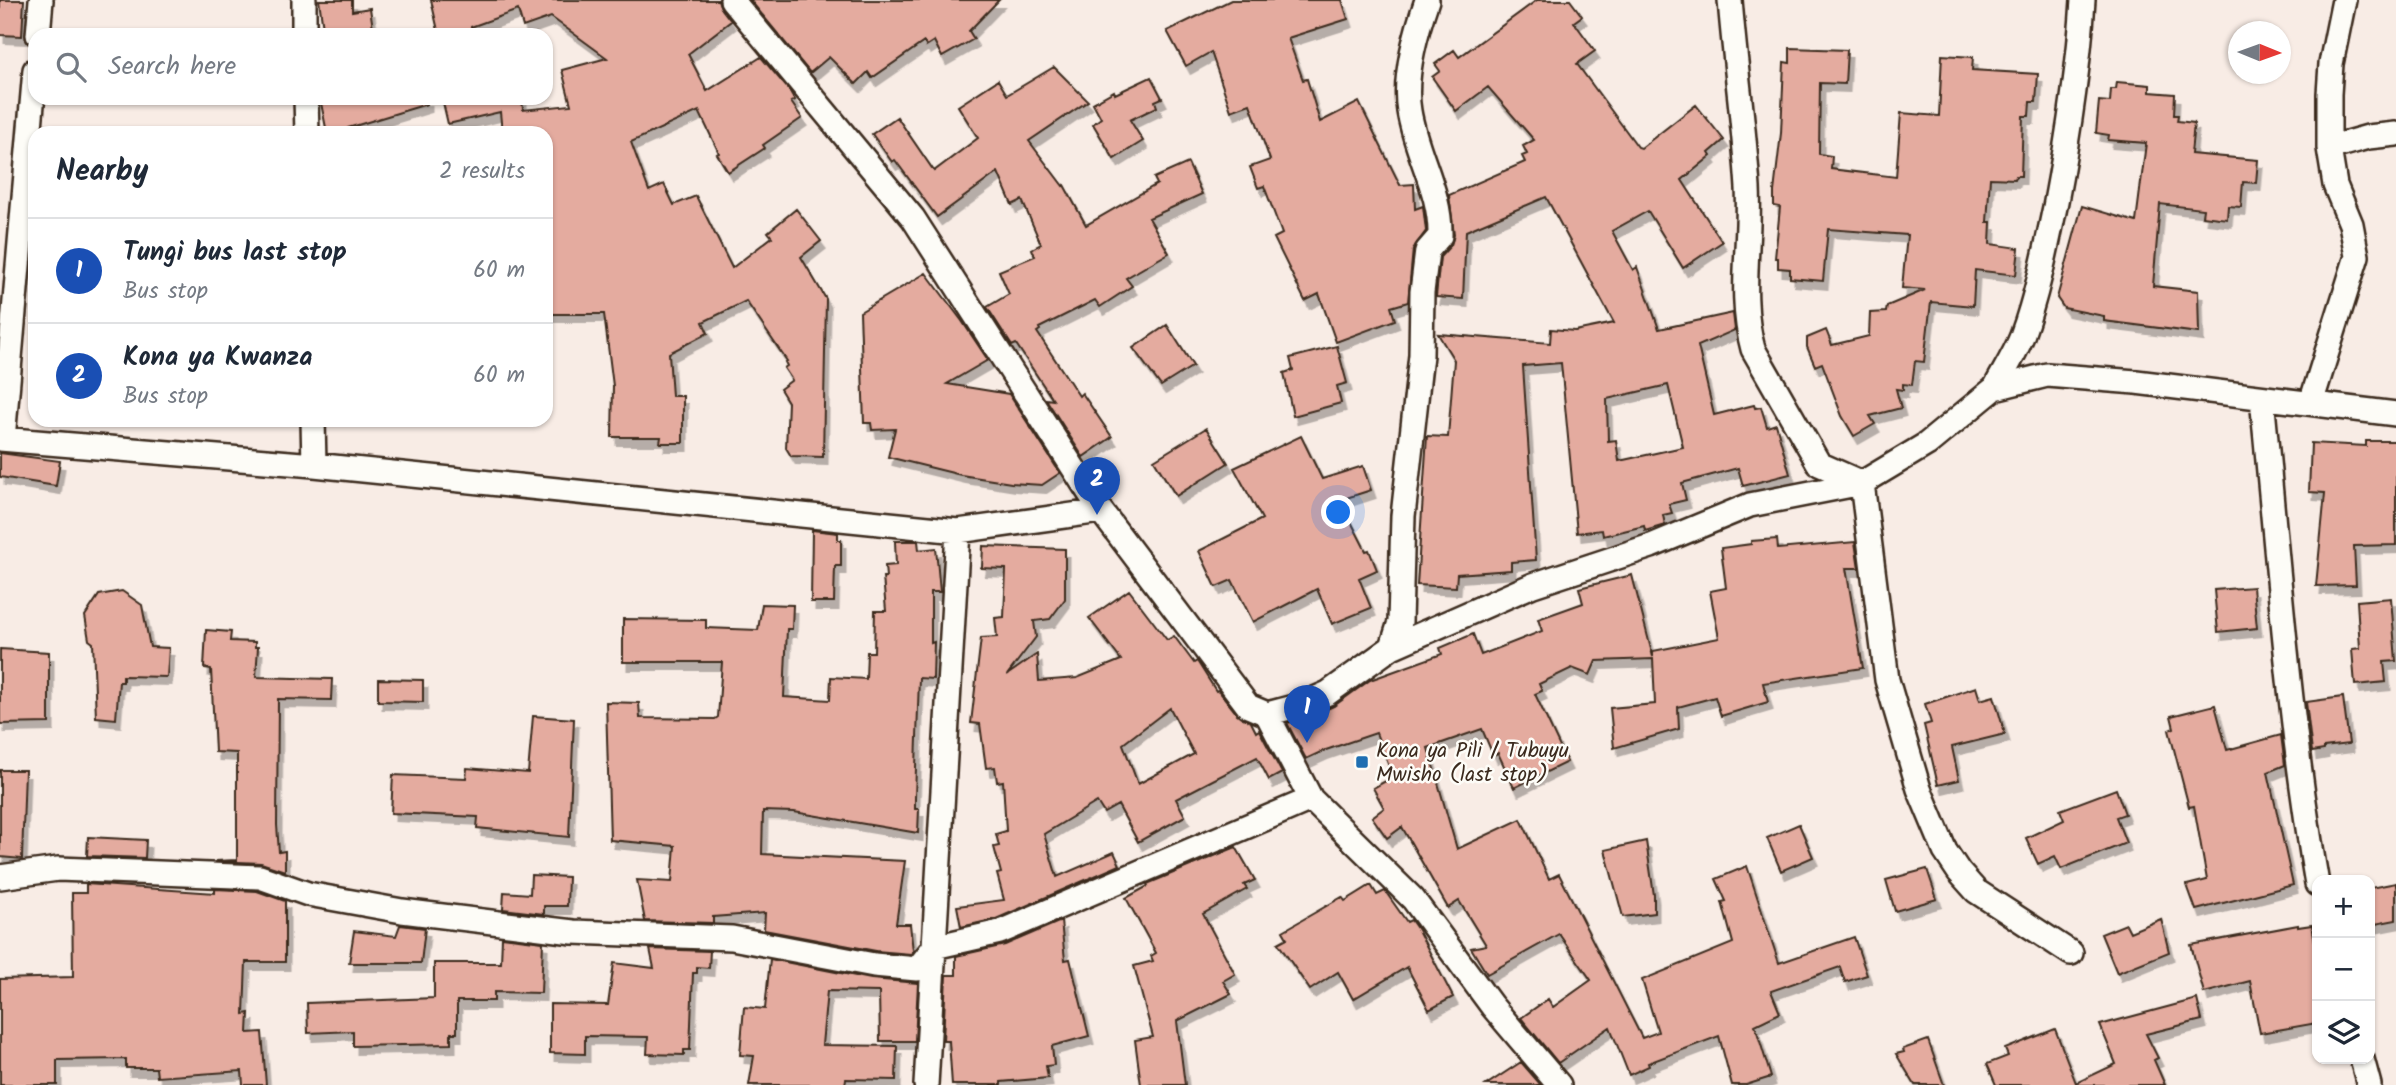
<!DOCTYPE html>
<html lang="en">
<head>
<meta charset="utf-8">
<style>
	body { margin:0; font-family:Kalam,sans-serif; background:#f2f2f3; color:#1f2937 }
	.controls { position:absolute; right:21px; bottom:21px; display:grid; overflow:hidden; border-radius:14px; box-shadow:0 2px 5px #0004 }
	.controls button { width:63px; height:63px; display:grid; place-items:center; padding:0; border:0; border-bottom:2px solid #e0e1e3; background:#fff; color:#1f2937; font:35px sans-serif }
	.compass { position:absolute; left:2228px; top:21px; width:63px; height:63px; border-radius:50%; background:#fff; box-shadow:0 2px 5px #0004; rotate:91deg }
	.you { position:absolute; left:1339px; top:513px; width:24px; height:24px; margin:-18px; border:5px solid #fff; border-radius:50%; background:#1a73e8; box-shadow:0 0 0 10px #1a73e833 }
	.badge { display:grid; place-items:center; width:46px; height:46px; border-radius:50%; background:#1f6fb2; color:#fff; font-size:23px; font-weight:700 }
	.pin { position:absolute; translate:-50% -58px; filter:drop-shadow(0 2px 4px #0008) }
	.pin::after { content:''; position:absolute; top:37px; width:24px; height:21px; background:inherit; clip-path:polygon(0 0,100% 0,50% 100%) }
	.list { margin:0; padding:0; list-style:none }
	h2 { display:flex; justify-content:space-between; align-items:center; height:91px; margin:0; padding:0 28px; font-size:30px }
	h2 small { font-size:23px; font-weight:400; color:#747a83 }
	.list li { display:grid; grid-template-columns:46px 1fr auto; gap:21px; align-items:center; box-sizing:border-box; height:105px; padding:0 28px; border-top:2px solid #e0e1e3 }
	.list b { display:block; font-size:26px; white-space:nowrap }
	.list p { margin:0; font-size:23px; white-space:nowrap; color:#747a83 }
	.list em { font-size:23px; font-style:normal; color:#747a83 }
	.icon { flex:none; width:38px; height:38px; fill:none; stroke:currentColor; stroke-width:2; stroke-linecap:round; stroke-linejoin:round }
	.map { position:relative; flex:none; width:2396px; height:1085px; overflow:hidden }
	.search { position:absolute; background:#fff; box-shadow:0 2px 5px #0004; left:28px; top:28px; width:525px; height:77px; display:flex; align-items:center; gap:18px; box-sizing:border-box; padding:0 24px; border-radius:21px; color:#747a83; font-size:26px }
	.panel { position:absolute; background:#fff; box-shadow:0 2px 5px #0004; left:28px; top:126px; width:525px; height:301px; border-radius:21px }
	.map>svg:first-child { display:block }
	.building { fill:#e4ab9f; stroke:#3b2a1e; stroke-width:2; fill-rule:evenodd; filter:url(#shadow) }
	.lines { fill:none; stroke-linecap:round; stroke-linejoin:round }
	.minor-casing { stroke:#3b2a1e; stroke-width:28 }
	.minor { stroke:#fdfcf7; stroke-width:23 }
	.poi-dot { fill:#1f6fb2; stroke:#fdfcf7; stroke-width:2.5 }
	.labels { text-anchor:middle; stroke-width:5; stroke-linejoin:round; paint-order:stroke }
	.poi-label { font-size:21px; fill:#3b2a1e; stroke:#fdfcf7; text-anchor:start }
</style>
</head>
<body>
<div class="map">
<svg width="2396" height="1085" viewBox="0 0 2396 1085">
	<defs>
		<filter id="shadow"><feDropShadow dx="4.5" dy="8" stdDeviation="0" flood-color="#0004"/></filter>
	</defs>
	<rect width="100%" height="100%" fill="#f8ece5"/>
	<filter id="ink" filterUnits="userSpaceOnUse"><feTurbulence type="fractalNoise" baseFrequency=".0143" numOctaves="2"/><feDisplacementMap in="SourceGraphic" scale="14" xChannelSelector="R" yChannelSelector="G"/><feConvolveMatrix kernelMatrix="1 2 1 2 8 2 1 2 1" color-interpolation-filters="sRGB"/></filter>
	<g filter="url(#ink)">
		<!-- building -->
		<path class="building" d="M 0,0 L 24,0 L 22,36 L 0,35 Z
			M 319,0 L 352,0 L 352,11 L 370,8 L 374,35 L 324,35 Z
			M 431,0 L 718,0 L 721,8 L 731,21 L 688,54 L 707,91 L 761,57 L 789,90 L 795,100 L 791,102 L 802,118 L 763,145 L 765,148 L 728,172 L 717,154 L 719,153 L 699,111 L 631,142 L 649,191 L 664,184 L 674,205 L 696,196 L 732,268 L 772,237 L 768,232 L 796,209 L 821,241 L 801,257 L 826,299 L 823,457 L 791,456 L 786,448 L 788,402 L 780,389 L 792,380 L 784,368 L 787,366 L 785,362 L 787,361 L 746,301 L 703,322 L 708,333 L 669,353 L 672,396 L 683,396 L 683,443 L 660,443 L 661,437 L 612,437 L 613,386 L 604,314 L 546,314 L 546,133 L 502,133 L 500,112 L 448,124 L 442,98 L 522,98 L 523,110 L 571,105 L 562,70 L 607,58 L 551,17 L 523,27 L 518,10 L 471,27 L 473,35 L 439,35 Z
			M 750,0 L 999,0 L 969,31 L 974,39 L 942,57 L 934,41 L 926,46 L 924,42 L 872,78 L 868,72 L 856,84 L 829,57 L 810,73 Z
			M 1231,0 L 1342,0 L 1348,19 L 1288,38 L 1303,80 L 1307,79 L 1320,122 L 1359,102 L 1400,185 L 1414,184 L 1415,209 L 1423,206 L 1426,231 L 1413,249 L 1408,302 L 1391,307 L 1395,320 L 1336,342 L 1319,294 L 1305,301 L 1274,238 L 1282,234 L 1264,186 L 1258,188 L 1250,167 L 1270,160 L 1250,104 L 1231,111 L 1211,52 L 1186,66 L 1167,31 Z
			M 1537,0 L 1570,0 L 1582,16 L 1574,22 L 1595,51 L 1577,64 L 1638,147 L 1641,148 L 1696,105 L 1724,140 L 1709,153 L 1711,156 L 1682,180 L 1722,242 L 1683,268 L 1648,211 L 1612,231 L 1633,270 L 1637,267 L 1659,329 L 1733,313 L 1735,330 L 1698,346 L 1714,415 L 1754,405 L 1755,408 L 1761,407 L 1767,427 L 1776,424 L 1790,474 L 1743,486 L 1738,468 L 1682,483 L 1686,500 L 1669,504 L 1672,513 L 1663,515 L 1665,525 L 1645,531 L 1644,526 L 1603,536 L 1602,530 L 1577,533 L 1561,363 L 1523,366 L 1536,560 L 1511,562 L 1511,570 L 1457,574 L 1456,587 L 1417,585 L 1427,436 L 1448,437 L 1454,360 L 1438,334 L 1550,343 L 1551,329 L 1575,331 L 1614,323 L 1546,197 L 1466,231 L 1463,299 L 1436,297 L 1440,257 L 1451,245 L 1454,235 L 1449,195 L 1525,162 L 1522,156 L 1527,154 L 1523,146 L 1534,140 L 1488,87 L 1456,111 L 1432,77 L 1440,71 L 1435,64 L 1454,50 L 1459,57 ZM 1668,385 L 1683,447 L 1619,461 L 1616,440 L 1608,441 L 1607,399 Z
			M 1790,48 L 1847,50 L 1845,84 L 1820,83 L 1819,154 L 1832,156 L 1831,169 L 1896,177 L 1901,113 L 1939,116 L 1942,55 L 1973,57 L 1972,70 L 2038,74 L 2036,102 L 2030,102 L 2029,116 L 2023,116 L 2021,176 L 2016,176 L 2015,179 L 1990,178 L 1987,222 L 1991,222 L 1990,244 L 2019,248 L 2016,275 L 1975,270 L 1973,306 L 1931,302 L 1924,362 L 1915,361 L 1912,385 L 1903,384 L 1903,390 L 1896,389 L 1901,408 L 1870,416 L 1875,424 L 1854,436 L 1842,416 L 1822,363 L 1815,366 L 1807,347 L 1807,338 L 1826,330 L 1832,345 L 1869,336 L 1870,313 L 1886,312 L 1887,306 L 1925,290 L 1902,288 L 1907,235 L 1828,229 L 1823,281 L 1790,278 L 1790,269 L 1778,268 L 1778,258 L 1775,258 L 1780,207 L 1774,206 L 1774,192 L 1781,133 L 1784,62 L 1790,63 Z
			M 1054,67 L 1088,101 L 1029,141 L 1063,186 L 1064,185 L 1086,225 L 1157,184 L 1154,178 L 1188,163 L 1202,194 L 1149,218 L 1169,253 L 1126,278 L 1132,286 L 1100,307 L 1095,300 L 1039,328 L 1040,330 L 1037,332 L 1079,396 L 1082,393 L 1112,437 L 1083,457 L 1046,399 L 1053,400 L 1016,344 L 1012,346 L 987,307 L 1009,294 L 999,271 L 1035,256 L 1032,249 L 1041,244 L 1022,200 L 1012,205 L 998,172 L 937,217 L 895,160 L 892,162 L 872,134 L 897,117 L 934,171 L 978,138 L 958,106 L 998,80 L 1007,95 Z
			M 1151,77 L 1162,98 L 1155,101 L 1157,107 L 1130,120 L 1143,141 L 1114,159 L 1093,124 L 1101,118 L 1093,103 L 1114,91 L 1115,94 Z
			M 2117,82 L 2150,85 L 2150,92 L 2175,94 L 2174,115 L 2178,115 L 2177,121 L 2194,123 L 2191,154 L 2258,160 L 2256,183 L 2243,182 L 2241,207 L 2228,206 L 2227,219 L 2202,216 L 2203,209 L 2160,204 L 2153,286 L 2198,291 L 2199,333 L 2104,321 L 2104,316 L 2064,308 L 2057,298 L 2082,206 L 2136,222 L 2146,143 L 2108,140 L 2109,135 L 2096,133 L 2099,101 L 2110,102 L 2111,89 L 2116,89 Z
			M 320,98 L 427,98 L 427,104 L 348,128 L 349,133 L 327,133 Z
			M 926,273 L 962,321 L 988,360 L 947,384 L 1009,394 L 1060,473 L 1042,485 L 1011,483 L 961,475 L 888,457 L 895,429 L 872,430 L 871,423 L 864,423 L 860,312 Z
			M 1167,325 L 1193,366 L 1161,386 L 1133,348 Z
			M 1337,346 L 1347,383 L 1337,386 L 1341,403 L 1293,416 L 1284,373 L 1293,370 L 1290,358 Z
			M 1206,428 L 1228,463 L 1176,496 L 1154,460 Z
			M 1301,436 L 1322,479 L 1363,466 L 1371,490 L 1340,500 L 1366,551 L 1369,550 L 1377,570 L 1359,578 L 1371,608 L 1332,624 L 1317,589 L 1253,622 L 1232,580 L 1216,587 L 1199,551 L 1262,519 L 1234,468 Z
			M 2366,441 L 2396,441 L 2396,545 L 2354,546 L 2356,585 L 2316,586 L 2325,493 L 2309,492 L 2311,443 L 2366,446 Z
			M 0,453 L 60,461 L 56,486 L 0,477 Z
			M 812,530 L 838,533 L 838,540 L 841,540 L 841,566 L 835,566 L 834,602 L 811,602 Z
			M 1777,539 L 1778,549 L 1855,542 L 1859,568 L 1846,568 L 1863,668 L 1763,683 L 1768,702 L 1721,716 L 1715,697 L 1678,707 L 1679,729 L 1614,748 L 1610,708 L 1655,704 L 1653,659 L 1596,661 L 1590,675 L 1572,668 L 1539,684 L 1542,691 L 1535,694 L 1567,762 L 1514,788 L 1498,753 L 1493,755 L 1482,729 L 1428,748 L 1457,849 L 1521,819 L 1549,879 L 1559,874 L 1642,1038 L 1658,1032 L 1642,980 L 1733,943 L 1722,902 L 1726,901 L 1716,879 L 1747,866 L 1779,963 L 1854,937 L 1867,975 L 1845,982 L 1840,967 L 1771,991 L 1780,1013 L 1755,1025 L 1771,1077 L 1746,1085 L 1732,1085 L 1719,1036 L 1648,1063 L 1649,1066 L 1629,1075 L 1610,1027 L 1558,1063 L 1521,1018 L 1548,999 L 1553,1007 L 1591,980 L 1559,934 L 1487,974 L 1471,948 L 1486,945 L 1459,901 L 1448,908 L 1402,827 L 1387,838 L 1372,817 L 1384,808 L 1373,788 L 1393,777 L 1376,733 L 1323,751 L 1306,759 L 1287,723 L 1307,718 L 1334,706 L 1370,680 L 1442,654 L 1440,648 L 1473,634 L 1481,655 L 1542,631 L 1538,619 L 1583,603 L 1579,588 L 1632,575 L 1653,657 L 1653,651 L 1719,638 L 1710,591 L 1726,588 L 1721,548 L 1751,544 L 1751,541 Z
			M 895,541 L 918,541 L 919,550 L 936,548 L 940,592 L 931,592 L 931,643 L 934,642 L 933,679 L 919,678 L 915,798 L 915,809 L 919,809 L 918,833 L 794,812 L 763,811 L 762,854 L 905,861 L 896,924 L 910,924 L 913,951 L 911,954 L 876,951 L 764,930 L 765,913 L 713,917 L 713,923 L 645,921 L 637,880 L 672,882 L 675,846 L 610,840 L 606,702 L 639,703 L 640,718 L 715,719 L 718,717 L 722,662 L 623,662 L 623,619 L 706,620 L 706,628 L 758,630 L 762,604 L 793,605 L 792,629 L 787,629 L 784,697 L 830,700 L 831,677 L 866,679 L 867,652 L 874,652 L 875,611 L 886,611 L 883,577 L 886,577 L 885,566 L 896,565 Z
			M 983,546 L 1065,549 L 1065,599 L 1050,619 L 1034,621 L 1036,637 L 1007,675 L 1037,654 L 1039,681 L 1077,678 L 1121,660 L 1089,618 L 1129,590 L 1167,640 L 1174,636 L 1194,663 L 1197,661 L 1216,691 L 1218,690 L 1237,714 L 1251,722 L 1256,732 L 1259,730 L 1282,773 L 1269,780 L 1257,757 L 1176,799 L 1185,816 L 1138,842 L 1118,805 L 1104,813 L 1097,802 L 1044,834 L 1057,877 L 1114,852 L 1120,865 L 996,919 L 961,927 L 957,906 L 1004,900 L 997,874 L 1001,873 L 994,847 L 999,846 L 996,834 L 1006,831 L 1003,781 L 997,782 L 995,767 L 986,768 L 980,724 L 971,723 L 981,638 L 997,637 L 995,618 L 1004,617 L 1006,569 L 980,568 L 982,567 ZM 1170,708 L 1194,754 L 1138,784 L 1123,744 Z
			M 2253,587 L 2257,628 L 2218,632 L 2214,590 Z
			M 122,591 L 142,605 L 150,647 L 169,648 L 167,677 L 123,676 L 123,682 L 119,682 L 116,719 L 96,717 L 93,643 L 89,640 L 85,616 L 99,595 Z
			M 2391,598 L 2396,661 L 2384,662 L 2386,682 L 2355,685 L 2352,649 L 2360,648 L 2357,601 Z
			M 206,630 L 231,632 L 230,641 L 255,642 L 255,647 L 258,647 L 256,677 L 332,679 L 331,700 L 278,699 L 277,825 L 279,852 L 285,851 L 285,871 L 261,863 L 215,861 L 237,860 L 237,753 L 215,752 L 211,669 L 204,668 Z
			M 0,649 L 49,652 L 49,723 L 0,724 Z
			M 378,679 L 423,680 L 423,702 L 378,701 Z
			M 1976,687 L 1980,700 L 1994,696 L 2005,734 L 1952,747 L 1959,780 L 1938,785 L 1924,725 L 1931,723 L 1925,704 Z
			M 2343,697 L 2349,744 L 2324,747 L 2324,750 L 2312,752 L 2306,702 Z
			M 2215,705 L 2227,750 L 2281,735 L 2285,765 L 2268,772 L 2293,885 L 2196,910 L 2187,885 L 2207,880 L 2194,806 L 2189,807 L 2169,730 L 2174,728 L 2171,716 Z
			M 533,716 L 574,719 L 569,837 L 477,828 L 478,817 L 391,813 L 393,775 L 466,778 L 467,768 L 528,773 Z
			M 0,770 L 25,770 L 22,859 L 0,857 Z
			M 2116,789 L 2125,814 L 2116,817 L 2126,843 L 2061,869 L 2055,856 L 2038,864 L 2026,838 L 2064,820 L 2060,810 Z
			M 1799,824 L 1813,857 L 1781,871 L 1767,838 Z
			M 88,837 L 146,840 L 145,858 L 87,856 Z
			M 1646,841 L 1654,895 L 1654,913 L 1623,917 L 1605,850 Z
			M 1236,847 L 1255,880 L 1244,885 L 1247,889 L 1203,914 L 1235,974 L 1223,981 L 1231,994 L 1177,1021 L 1185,1085 L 1141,1085 L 1135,1040 L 1153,1037 L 1134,966 L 1153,961 L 1151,956 L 1156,953 L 1126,898 L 1148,886 L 1147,884 Z
			M 1927,869 L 1937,899 L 1895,911 L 1886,880 Z
			M 531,875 L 568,877 L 567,906 L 544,906 L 544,914 L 503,909 L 504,892 L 530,894 Z
			M 2396,883 L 2396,920 L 2370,925 L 2370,888 Z
			M 86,884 L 215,893 L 215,889 L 257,891 L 285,901 L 285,962 L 246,962 L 244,1014 L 249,1013 L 248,1033 L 262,1032 L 266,1085 L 243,1085 L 242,1071 L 157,1077 L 156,1068 L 126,1068 L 126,1059 L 57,1060 L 57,1085 L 0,1085 L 0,979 L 73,977 L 72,893 L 86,893 Z
			M 1371,885 L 1377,895 L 1385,891 L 1407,922 L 1411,920 L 1418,930 L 1453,997 L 1429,1010 L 1407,967 L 1353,999 L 1338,972 L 1310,990 L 1278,943 L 1287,938 L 1283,931 L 1342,897 L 1345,901 Z
			M 2161,919 L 2169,952 L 2117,973 L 2101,934 L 2126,924 L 2130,932 Z
			M 1061,921 L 1065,960 L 1070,959 L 1089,1036 L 1052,1046 L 1054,1065 L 1046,1066 L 1048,1078 L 1001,1082 L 1001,1085 L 952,1085 L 949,1041 L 943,1041 L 946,975 L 956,975 L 956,956 L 1005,945 Z
			M 400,925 L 425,928 L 421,963 L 349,963 L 354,931 L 396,936 Z
			M 2298,925 L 2298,927 L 2312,925 L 2317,953 L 2317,1023 L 2260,1033 L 2250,981 L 2204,993 L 2191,945 Z
			M 502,937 L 543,942 L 541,993 L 494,992 L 494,1001 L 457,1001 L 457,1033 L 451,1033 L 451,1044 L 353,1046 L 353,1031 L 308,1033 L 307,1003 L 434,998 L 434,963 L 501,963 Z
			M 650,949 L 710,951 L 709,968 L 697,967 L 697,973 L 693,973 L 690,1050 L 684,1050 L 684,1055 L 647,1054 L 648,1037 L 585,1036 L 585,1054 L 550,1053 L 550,1004 L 608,1005 L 614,963 L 654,968 Z
			M 770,959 L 871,979 L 918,983 L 915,1041 L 880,1041 L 879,992 L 827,991 L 822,1045 L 897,1046 L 896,1080 L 846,1079 L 845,1085 L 749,1085 L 754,1056 L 740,1055 L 744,1007 L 765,1009 Z
			M 2197,999 L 2202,1020 L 2146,1034 L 2158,1058 L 2154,1060 L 2165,1085 L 1996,1085 L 1987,1064 L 2008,1056 L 2005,1049 L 2055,1029 L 2076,1083 L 2116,1064 L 2100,1025 Z
			M 1928,1040 L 1944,1085 L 1915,1085 L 1896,1054 L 1904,1052 L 1903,1049 Z
			M 1521,1062 L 1541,1085 L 1486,1085 Z"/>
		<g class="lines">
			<!-- minor casing -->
			<g class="minor-casing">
				<path id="minor" d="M 304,0 L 304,35
					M 732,0 L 913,218 L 1101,511
					M 1730,0 C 1735,63 1744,125 1748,188 C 1751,242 1738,296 1753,349 L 1819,464 L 1862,483 L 1887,680 L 1919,789 L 1945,851 L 1959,872 L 1976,891 L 2071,953
					M 38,35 L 41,0
					M 306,98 L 307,133
					M 2329,148 L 2368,137 L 2396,134
					M 1995,388 C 2004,371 2015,354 2022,336 C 2037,295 2046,250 2055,207 C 2068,138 2079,70 2083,0
					M 2262,398 C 2278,560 2289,724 2317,884
					M 2311,403 L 2357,256 L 2351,224 L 2335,185 L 2329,148 L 2329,94 L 2331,64 L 2344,0
					M 313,420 L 314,465
					M 0,439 L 314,465 L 958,531 L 1101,511 L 1248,706 L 1267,714 L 1301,705 L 1328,693 L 1392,647 L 1533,585 L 1651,546 L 1750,505 L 1862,483 L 1927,444 L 1995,388 L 2047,375 L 2136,382 L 2396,414
					M 3,439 L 35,70
					M 1392,647 L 1400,622 L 1403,516 L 1421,355 L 1422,292 L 1427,251 L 1440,236 C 1441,191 1416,155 1409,111 C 1403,78 1416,32 1427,0
					M 1267,714 L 1311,799 L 1413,899 L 1492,1006 L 1559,1085
					M 0,877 L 58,869 L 260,877 L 308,894 L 402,911 L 573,932 L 732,938 L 874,965 L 917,969 L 934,947 L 1000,932 L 1311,799
					M 2362,1059 L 2369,1085
					M 926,1085 L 958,531"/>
			</g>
			<!-- minor -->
			<use href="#minor" class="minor"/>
		</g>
	</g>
	<!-- markers -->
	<rect class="poi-dot" x="1355" y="755" width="14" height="14" rx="3.5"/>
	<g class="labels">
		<!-- poi labels -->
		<g class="poi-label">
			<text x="1376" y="757">Kona ya Pili / Tubuyu<tspan x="1376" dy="24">Mwisho (last stop)</tspan></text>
		</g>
	</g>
</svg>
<div class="controls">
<button>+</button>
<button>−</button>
<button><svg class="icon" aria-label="layers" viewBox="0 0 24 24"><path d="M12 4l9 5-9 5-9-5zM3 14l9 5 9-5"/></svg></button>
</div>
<svg class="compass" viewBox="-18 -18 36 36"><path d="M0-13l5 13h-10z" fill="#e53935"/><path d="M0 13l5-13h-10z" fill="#747a83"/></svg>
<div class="you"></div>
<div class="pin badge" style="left:1307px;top:743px;background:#1a4fb4">1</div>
<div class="pin badge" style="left:1097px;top:515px;background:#1a4fb4">2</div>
<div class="search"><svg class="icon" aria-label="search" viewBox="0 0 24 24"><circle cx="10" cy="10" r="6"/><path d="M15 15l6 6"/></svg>Search here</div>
<section class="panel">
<h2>Nearby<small>2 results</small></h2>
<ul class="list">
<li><span class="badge" style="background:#1a4fb4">1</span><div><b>Tungi bus last stop</b><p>Bus stop</p></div><em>60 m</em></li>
<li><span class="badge" style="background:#1a4fb4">2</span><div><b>Kona ya Kwanza</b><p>Bus stop</p></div><em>60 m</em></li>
</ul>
</section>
</div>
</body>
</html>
